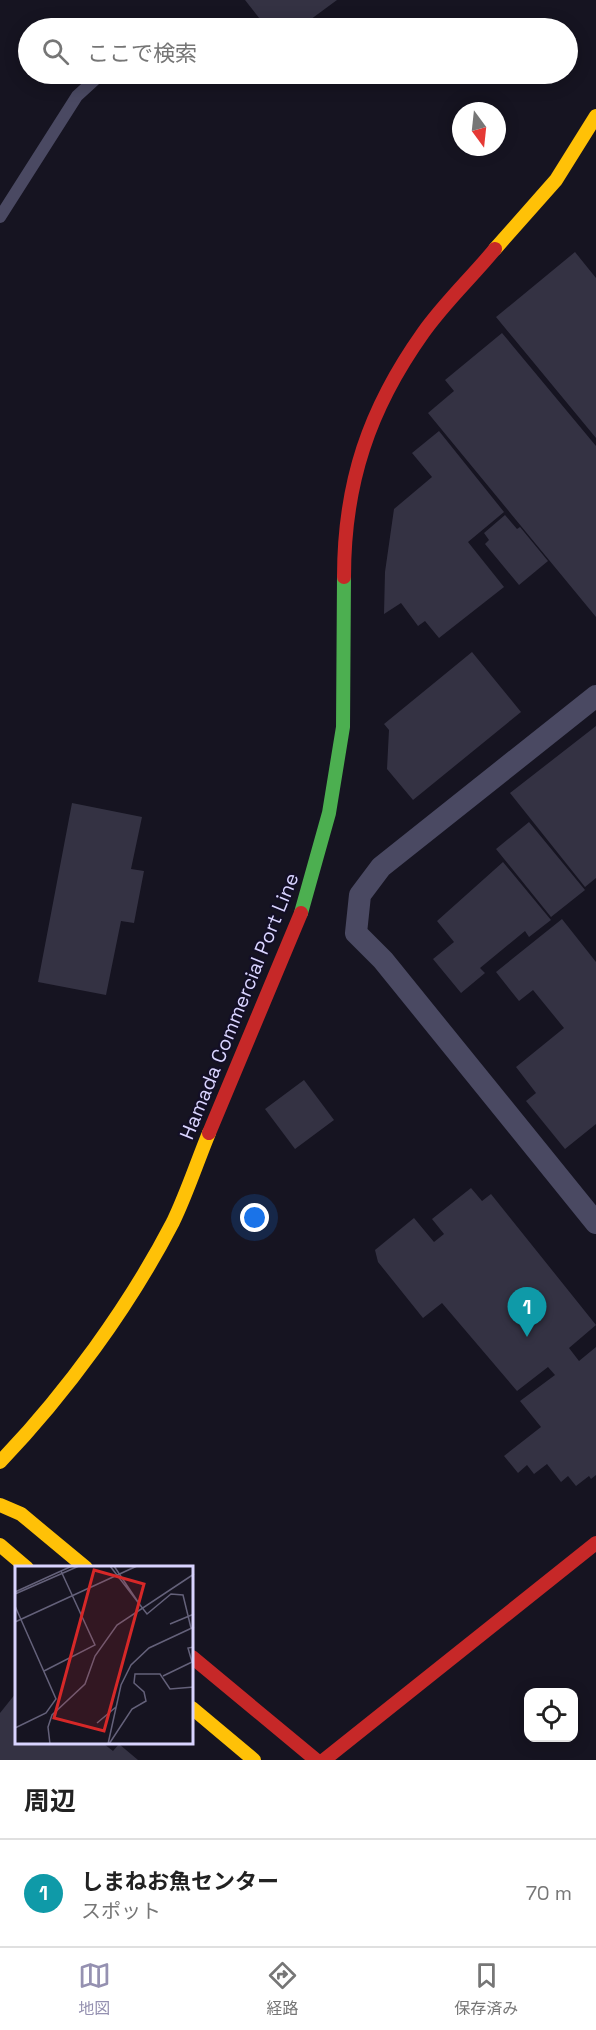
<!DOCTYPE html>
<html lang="ja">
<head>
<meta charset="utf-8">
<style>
	body { margin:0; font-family:"Space Grotesk","Noto Sans JP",sans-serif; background:#f6f6f6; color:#222 }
	.controls { position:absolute; right:18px; bottom:18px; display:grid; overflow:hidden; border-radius:12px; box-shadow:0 3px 15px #0003 }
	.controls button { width:54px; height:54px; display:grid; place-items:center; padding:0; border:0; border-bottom:2px solid #e0e0e0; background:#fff; color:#222; font:30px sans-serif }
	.compass { position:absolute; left:452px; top:102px; width:54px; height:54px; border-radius:50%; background:#fff; box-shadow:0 3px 15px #0003; rotate:165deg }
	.you { position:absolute; left:255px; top:1218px; width:21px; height:21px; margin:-15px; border:4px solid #fff; border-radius:50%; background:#1a73e8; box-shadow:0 0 0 9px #1a73e833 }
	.badge { display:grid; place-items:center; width:39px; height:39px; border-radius:50%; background:#9591b1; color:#fff; font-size:20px; font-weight:700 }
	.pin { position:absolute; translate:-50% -50px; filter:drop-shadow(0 2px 3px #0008) }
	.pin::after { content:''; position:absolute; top:32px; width:21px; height:18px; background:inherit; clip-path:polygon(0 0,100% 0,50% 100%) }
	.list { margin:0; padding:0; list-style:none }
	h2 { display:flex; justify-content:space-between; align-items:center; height:78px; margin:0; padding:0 24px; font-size:26px }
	h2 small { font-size:20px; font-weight:400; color:#767676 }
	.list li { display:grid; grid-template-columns:39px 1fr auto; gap:18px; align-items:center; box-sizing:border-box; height:108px; padding:0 24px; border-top:2px solid #e0e0e0 }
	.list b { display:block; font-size:22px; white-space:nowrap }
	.list p { margin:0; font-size:20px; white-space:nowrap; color:#767676 }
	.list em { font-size:20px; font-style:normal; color:#767676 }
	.icon { flex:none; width:33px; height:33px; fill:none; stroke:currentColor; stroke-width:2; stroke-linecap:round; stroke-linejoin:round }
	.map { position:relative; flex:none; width:596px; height:1760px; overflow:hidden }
	.search { position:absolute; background:#fff; box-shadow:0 3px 15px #0003; left:18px; right:18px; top:18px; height:66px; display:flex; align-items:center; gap:15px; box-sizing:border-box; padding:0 21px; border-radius:33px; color:#767676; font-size:22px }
	.sheet { height:186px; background:#fff }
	nav { display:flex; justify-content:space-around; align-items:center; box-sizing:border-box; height:84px; border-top:2px solid #e0e0e0; background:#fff; font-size:16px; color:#767676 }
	nav a { display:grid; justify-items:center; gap:3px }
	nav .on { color:#9591b1 }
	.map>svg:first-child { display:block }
	.building { fill:#343243 }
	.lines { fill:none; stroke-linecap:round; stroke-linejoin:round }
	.lane { stroke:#4a4962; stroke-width:12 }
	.street { stroke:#4a4962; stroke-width:22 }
	.fast { stroke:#4caf50; stroke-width:14 }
	.slow { stroke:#ffc107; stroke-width:14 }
	.jam { stroke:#c62828; stroke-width:14 }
	.labels { text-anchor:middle; stroke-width:4.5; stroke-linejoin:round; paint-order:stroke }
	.street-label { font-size:20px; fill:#d9d4ff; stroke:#130f26 }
	.inset-road { fill:none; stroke:#64617a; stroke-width:1.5 }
	.view { fill:#d62828; fill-opacity:0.15; stroke:#d62828; stroke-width:3 }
	.inset-edge { fill:none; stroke:#d9d4ff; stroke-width:3 }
</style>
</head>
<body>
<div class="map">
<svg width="596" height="1760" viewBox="0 0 596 1760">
	<rect width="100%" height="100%" fill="#161421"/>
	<!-- building -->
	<path class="building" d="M 245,0 L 337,0 L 299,28 L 267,28 Z
		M 575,252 L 596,278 L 596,438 L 496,317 Z
		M 502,333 L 596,446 L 596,617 L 428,413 L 454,391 L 445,380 Z
		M 439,431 L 504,512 L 468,542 L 504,587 L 439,638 L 425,621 L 418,626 L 401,603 L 384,614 L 385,572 L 394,509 L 432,477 L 412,453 Z
		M 505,515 L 517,529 L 520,527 L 548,561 L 519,585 L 485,544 L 489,540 L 484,533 Z
		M 472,652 L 521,712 L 413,800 L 387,769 L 389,730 L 384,724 Z
		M 596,726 L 596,878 L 585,887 L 510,793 Z
		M 72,803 L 142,817 L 131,869 L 144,871 L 134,923 L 121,921 L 106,995 L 38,982 Z
		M 529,822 L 585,890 L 551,917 L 496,849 Z
		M 503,862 L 551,920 L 529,937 L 525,931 L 480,968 L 485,973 L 461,993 L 433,959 L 454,942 L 437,921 Z
		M 562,919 L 596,962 L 596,1124 L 565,1149 L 526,1101 L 536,1093 L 516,1067 L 564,1028 L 533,990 L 519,1001 L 496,972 Z
		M 304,1080 L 334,1120 L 295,1149 L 265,1109 Z
		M 471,1188 L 482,1201 L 491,1194 L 596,1325 L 569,1348 L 579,1361 L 596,1347 L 596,1475 L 591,1479 L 589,1476 L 576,1486 L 568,1476 L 561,1482 L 547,1464 L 534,1474 L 527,1465 L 518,1473 L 504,1456 L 541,1427 L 520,1401 L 555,1375 L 548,1367 L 517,1391 L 442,1303 L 423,1318 L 378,1262 L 375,1250 L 414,1218 L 434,1242 L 444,1234 L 432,1219 Z
		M 16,1693 L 16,1744 L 104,1744 L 113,1751 L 119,1744 L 138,1760 L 0,1760 L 0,1713 Z"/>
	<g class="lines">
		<!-- lane -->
		<path class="lane" d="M 0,217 L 77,96 L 101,74"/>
		<!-- street -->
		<path class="street" d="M 596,696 L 381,867 L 360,895 L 356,933 L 383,960 L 596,1223"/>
		<!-- fast -->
		<path class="fast" d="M 301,913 L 329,813 L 343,727 L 344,577"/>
		<!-- slow -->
		<path class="slow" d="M 495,249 L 556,180 L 596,116
			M 0,1462 C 66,1393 129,1307 173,1222 C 187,1193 197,1162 209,1133
			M 0,1505 L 21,1514 L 86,1568
			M 0,1545 L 27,1568
			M 192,1708 L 254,1760"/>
		<!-- jam -->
		<path class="jam" d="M 344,577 C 344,483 369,409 423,333 C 444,303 472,277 495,249
			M 209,1133 L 301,913
			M 192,1657 L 316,1760
			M 324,1760 L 596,1543"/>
	</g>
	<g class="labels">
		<!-- street labels -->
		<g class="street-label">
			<text transform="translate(239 1006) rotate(-68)" y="7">Hamada Commercial Port Line</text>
		</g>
	</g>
	<!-- overview -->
	<g transform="translate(15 1566)">
		<rect width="178" height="178" fill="#161421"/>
		<path class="inset-road" d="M 95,0 L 132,48 L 156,28 L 168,29 L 176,62M 99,0 L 125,39M 0,26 L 57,0M 0,28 L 64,0M 0,40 L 41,133 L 31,147 L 0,162M 0,56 L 122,0M 155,58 L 179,48M 177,96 L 173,82 L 179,81M 29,105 L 80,79 L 46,5M 148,110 L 177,96M 82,157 L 101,141M 35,178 L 33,161 L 37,149 L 70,118 L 80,90 L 102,59 L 179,8M 93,178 L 106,119 L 116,99 L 134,82 L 179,61M 94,178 L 117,143 L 131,135 L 129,126 L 119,117 L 120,108 L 145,108 L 155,123 L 179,121"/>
		<path class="view" d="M 79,4 L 129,18 L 89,165 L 39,152 Z"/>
		<rect width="178" height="178" class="inset-edge"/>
	</g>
</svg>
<div class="controls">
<button><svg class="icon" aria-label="locate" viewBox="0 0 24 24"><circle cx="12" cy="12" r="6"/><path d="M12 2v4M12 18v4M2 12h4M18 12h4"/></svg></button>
</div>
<svg class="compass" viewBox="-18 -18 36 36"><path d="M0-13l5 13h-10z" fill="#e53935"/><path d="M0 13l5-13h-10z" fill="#767676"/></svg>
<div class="you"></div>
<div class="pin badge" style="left:527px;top:1337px;background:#0f9aa8">1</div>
<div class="search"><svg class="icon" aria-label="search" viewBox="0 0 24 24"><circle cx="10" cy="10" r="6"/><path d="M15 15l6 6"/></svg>ここで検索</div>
</div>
<section class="sheet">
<h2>周辺<small></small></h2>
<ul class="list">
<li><span class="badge" style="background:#0f9aa8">1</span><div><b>しまねお魚センター</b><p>スポット</p></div><em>70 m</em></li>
</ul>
</section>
<nav>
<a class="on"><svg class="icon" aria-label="map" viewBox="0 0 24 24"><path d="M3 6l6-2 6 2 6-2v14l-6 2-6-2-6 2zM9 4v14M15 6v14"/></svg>地図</a>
<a><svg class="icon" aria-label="directions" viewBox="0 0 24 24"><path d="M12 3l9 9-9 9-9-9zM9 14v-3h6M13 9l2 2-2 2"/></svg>経路</a>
<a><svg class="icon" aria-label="saved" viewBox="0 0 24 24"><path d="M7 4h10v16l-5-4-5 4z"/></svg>保存済み</a>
</nav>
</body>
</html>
